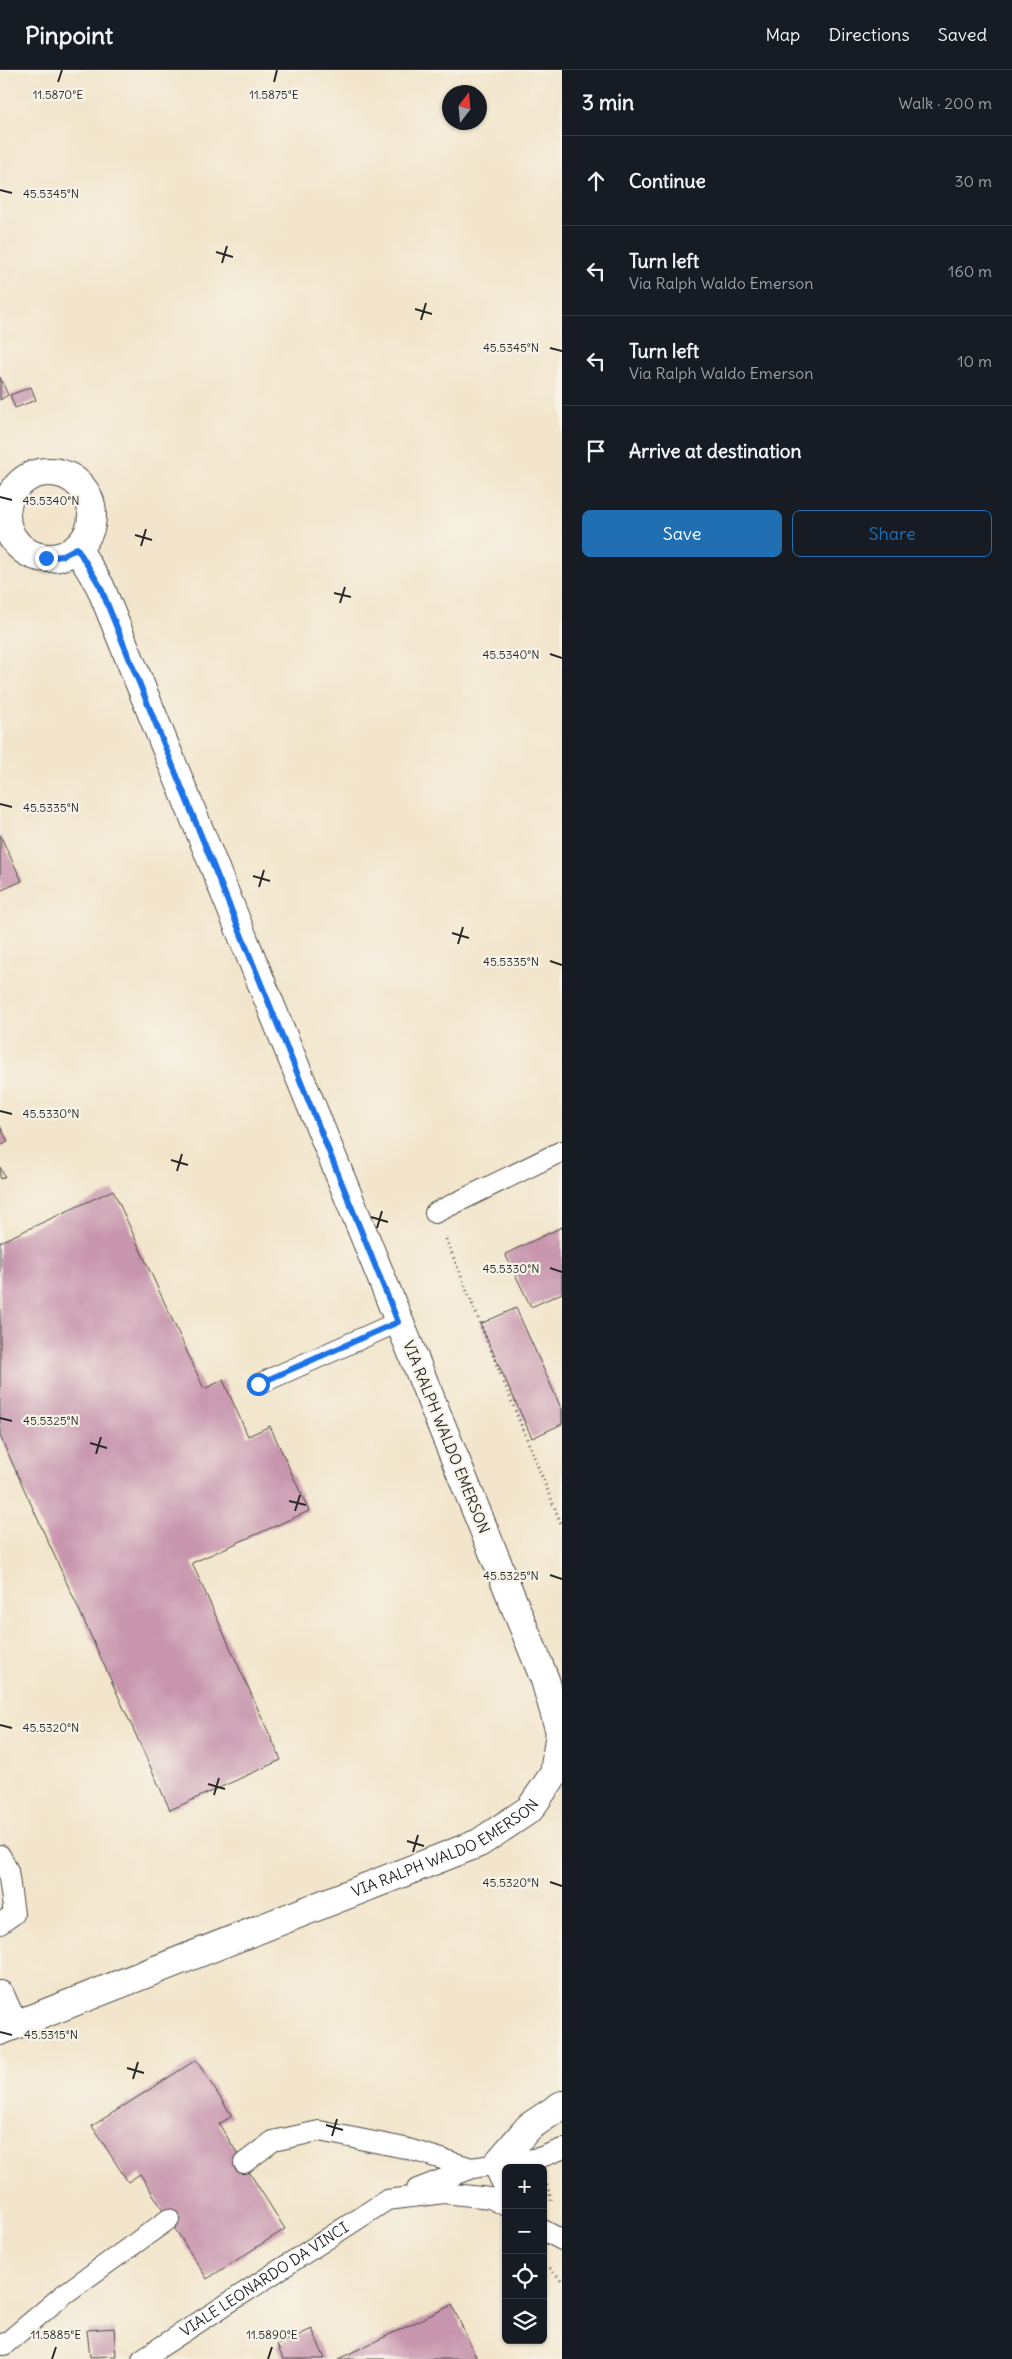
<!DOCTYPE html>
<html lang="en">
<head>
<meta charset="utf-8">
<style>
	body { margin:0; font-family:Delius,sans-serif; background:#242831; color:#f1f3f6 }
	.controls { position:absolute; right:15px; bottom:15px; display:grid; overflow:hidden; border-radius:8px; box-shadow:0 1px 4px #0004 }
	.controls button { width:45px; height:45px; display:grid; place-items:center; padding:0; border:0; border-bottom:1px solid #363941; background:#171b24; color:#f1f3f6; font:25px sans-serif }
	.compass { position:absolute; left:442px; top:15px; width:45px; height:45px; border-radius:50%; background:#171b24; box-shadow:0 1px 4px #0004; rotate:16deg }
	.stop { position:absolute; width:15px; height:15px; margin:-11px; border:4px solid #1a73e8; border-radius:50%; background:#fff }
	.stop.end { background:#1a73e8; border-color:#fff; box-shadow:0 1px 5px #0008 }
	.list { margin:0; padding:0; list-style:none }
	h2 { display:flex; justify-content:space-between; align-items:center; height:65px; margin:0; padding:0 20px; font-size:21px }
	h2 small { font-size:16px; font-weight:400; color:#9ea1a6 }
	.list li { display:grid; grid-template-columns:32px 1fr auto; gap:15px; align-items:center; box-sizing:border-box; height:90px; padding:0 20px; border-top:1px solid #363941 }
	.list b { display:block; font-size:19px; white-space:nowrap }
	.list p { margin:0; font-size:16px; white-space:nowrap; color:#9ea1a6 }
	.list em { font-size:16px; font-style:normal; color:#9ea1a6 }
	.actions { display:flex; gap:10px; padding:15px 20px }
	.actions a { flex:1; padding:11px 0; border:1px solid #1f6fb2; border-radius:8px; text-align:center; font-size:18px; color:#1f6fb2 }
	.actions .main { background:#1f6fb2; color:#fff }
	.icon { flex:none; width:28px; height:28px; fill:none; stroke:currentColor; stroke-width:2; stroke-linecap:round; stroke-linejoin:round }
	.map { position:relative; flex:none; width:562px; height:2289px; overflow:hidden }
	header { display:flex; align-items:center; gap:30px; box-sizing:border-box; height:70px; padding:0 25px; background:#171b24; border-bottom:1px solid #363941 }
	header strong { font-size:24px }
	nav { display:flex; gap:28px; margin-inline-start:auto; font-size:18px }
	main { display:flex }
	aside { flex:1; background:#171b24 }
	.map>svg:first-child { display:block }
	.building { fill:#c795ad }
	.lines { fill:none; stroke-linecap:round; stroke-linejoin:round }
	.lane-casing { stroke:#494743; stroke-width:22 }
	.street-casing { stroke:#494743; stroke-width:30 }
	.path { stroke:#494743; stroke-width:3; stroke-dasharray:1 4; stroke-linecap:butt }
	.lane { stroke:#fff; stroke-width:20 }
	.street { stroke:#fff; stroke-width:28 }
	.route { stroke:#1a73e8; stroke-width:6 }
	.ticks { fill:none; stroke:#2b2b2b; stroke-width:2 }
	.labels { text-anchor:middle; stroke-width:4.5; stroke-linejoin:round; paint-order:stroke }
	.street-label { font-size:15px; fill:#2b2b2b; stroke:#f7f3e8 }
	.ticks-label { font-size:12px; text-anchor:middle; fill:#2b2b2b; stroke:#f7f3e8; stroke-width:4.5; stroke-linejoin:round; paint-order:stroke }
</style>
</head>
<body>
<header>
<strong>Pinpoint</strong>
<nav><a>Map</a><a>Directions</a><a>Saved</a></nav>
</header>
<main>
<div class="map">
<svg width="562" height="2289" viewBox="0 0 562 2289">
	<rect width="100%" height="100%" fill="#f7f3e8"/>
	<filter id="ink" filterUnits="userSpaceOnUse"><feTurbulence type="fractalNoise" baseFrequency=".02" numOctaves="2"/><feDisplacementMap in="SourceGraphic" scale="10" xChannelSelector="R" yChannelSelector="G"/><feConvolveMatrix kernelMatrix="1 2 1 2 8 2 1 2 1" color-interpolation-filters="sRGB"/></filter>
	<filter id="wash" filterUnits="userSpaceOnUse"><feTurbulence type="fractalNoise" baseFrequency=".0096" numOctaves="4" result="noise"/><feDisplacementMap in="SourceGraphic" scale="20" xChannelSelector="R" yChannelSelector="G"/><feGaussianBlur stdDeviation="1.12" result="paint"/><feColorMatrix in="noise" values="0 0 0 0 0 0 0 0 0 0 0 0 0 0 0 0 0 1.4 0 .05"/><feComposite in="paint" operator="in"/></filter>
	<g filter="url(#wash)">
		<rect width="100%" height="100%" fill="#f2e5cb"/>
		<g id="blocks">
			<!-- building -->
			<path class="building" d="M 0,307 L 8,325 L 0,330 Z
				M 31,317 L 36,330 L 15,338 L 10,325 Z
				M 0,765 L 22,811 L 0,821 Z
				M 0,1056 L 8,1072 L 0,1076 Z
				M 0,1097 L 5,1107 L 0,1109 Z
				M 113,1120 L 204,1319 L 223,1310 L 248,1366 L 270,1356 L 309,1441 L 192,1493 L 281,1690 L 170,1740 L 0,1366 L 0,1172 Z
				M 562,1157 L 562,1223 L 531,1237 L 505,1184 Z
				M 516,1238 L 562,1340 L 562,1354 L 532,1368 L 480,1254 Z
				M 196,1990 L 232,2046 L 219,2054 L 285,2159 L 207,2209 L 140,2104 L 128,2112 L 92,2056 Z
				M 452,2235 L 477,2289 L 338,2289 Z
				M 114,2258 L 116,2286 L 90,2287 L 87,2260 Z
				M 312,2259 L 325,2289 L 283,2289 L 277,2275 Z"/>
		</g>
	</g>
	<g filter="url(#ink)">
		<use href="#blocks" fill-opacity="0" stroke="#494743" stroke-width="1"/>
		<g class="lines">
			<!-- lane casing -->
			<g class="lane-casing">
				<g id="lane">
					<path d="M 0,461 L 8,458"/>
					<path d="M 435,1143 L 562,1081"/>
					<path d="M 259,1314 L 398,1252"/>
					<path d="M 0,1785 L 8,1801 L 14,1844 L 0,1854"/>
					<path d="M 244,2093 L 273,2071 L 319,2061 L 405,2078 L 472,2098"/>
					<path d="M 417,2119 L 472,2098 L 539,2088 L 562,2079"/>
					<path d="M 543,2160 L 562,2170"/>
					<path d="M 0,2274 L 4,2275 L 63,2225 L 169,2149"/>
					<path id="s1" d="M 142,2289 L 387,2130 L 444,2123 L 490,2128 L 506,2136"/>
				</g>
			</g>
			<!-- street casing -->
			<g class="street-casing">
				<g id="street">
					<circle cx="49" cy="445" r="43"/>
					<path d="M 0,1925 L 13,1954"/>
					<path id="s2" d="M 0,1961 L 479,1773 L 530,1739 L 554,1704 L 560,1662 L 545,1610 L 100,516 L 77,478"/>
					<path d="M 506,2112 L 497,2094 L 529,2057 L 562,2035"/>
				</g>
			</g>
			<!-- path -->
			<path class="path" d="M 446,1169 L 562,1456
				M 547,2115 L 552,2133
				M 550,2198 L 562,2211"/>
			<!-- lane -->
			<use href="#lane" class="lane"/>
			<!-- street -->
			<use href="#street" class="street"/>
		</g>
	</g>
	<g class="lines" filter="url(#ink)">
		<!-- route -->
		<path class="route" d="M 46,488 L 62,486 L 77,478 L 100,516 L 398,1252 L 258,1314"/>
	</g>
	<!-- ticks -->
	<path class="ticks" d="M 58,12 L 62,0M 274,12 L 277,0M 0,120 L 12,123M 216,182 L 233,187M 222,193 L 227,176M 415,239 L 432,244M 421,250 L 426,233M 550,278 L 562,281M 0,427 L 12,430M 135,465 L 152,470M 141,476 L 146,459M 334,523 L 351,527M 340,533 L 345,517M 550,584 L 562,588M 0,734 L 12,737M 253,806 L 270,811M 259,817 L 264,800M 452,863 L 469,868M 458,874 L 463,857M 550,891 L 562,895M 0,1041 L 12,1044M 171,1090 L 188,1095M 177,1101 L 182,1084M 371,1147 L 388,1152M 377,1158 L 382,1141M 550,1198 L 562,1202M 0,1348 L 12,1351M 90,1373 L 107,1378M 96,1384 L 101,1367M 289,1431 L 306,1435M 295,1441 L 300,1425M 550,1505 L 562,1509M 0,1655 L 12,1658M 208,1714 L 225,1719M 214,1725 L 219,1708M 407,1771 L 424,1776M 413,1782 L 418,1765M 550,1812 L 562,1816M 0,1962 L 12,1965M 127,1998 L 144,2003M 133,2009 L 138,1992M 326,2055 L 343,2060M 332,2066 L 337,2049M 52,2289 L 56,2277M 268,2289 L 272,2277"/>
	<g class="labels">
		<!-- street labels -->
		<g class="street-label">
			<text transform="translate(446 1367) rotate(68)" y="5">VIA RALPH WALDO EMERSON</text>
			<text dy="5" stroke="none"><textPath href="#s2" startOffset="482">VIA RALPH WALDO EMERSON</textPath></text>
			<text dy="5" stroke="none"><textPath href="#s1" startOffset="146">VIALE LEONARDO DA VINCI</textPath></text>
		</g>
	</g>
	<g class="ticks-label">
		<text x="58" y="29">11.5870°E</text>
		<text x="274" y="29">11.5875°E</text>
		<text x="51" y="128">45.5345°N</text>
		<text x="511" y="282">45.5345°N</text>
		<text x="51" y="435">45.5340°N</text>
		<text x="511" y="589">45.5340°N</text>
		<text x="51" y="742">45.5335°N</text>
		<text x="511" y="896">45.5335°N</text>
		<text x="51" y="1048">45.5330°N</text>
		<text x="511" y="1203">45.5330°N</text>
		<text x="51" y="1355">45.5325°N</text>
		<text x="511" y="1510">45.5325°N</text>
		<text x="51" y="1662">45.5320°N</text>
		<text x="511" y="1817">45.5320°N</text>
		<text x="51" y="1969">45.5315°N</text>
		<text x="56" y="2269">11.5885°E</text>
		<text x="272" y="2269">11.5890°E</text>
	</g>
</svg>
<div class="controls">
<button>+</button>
<button>−</button>
<button><svg class="icon" aria-label="locate" viewBox="0 0 24 24"><circle cx="12" cy="12" r="6"/><path d="M12 2v4M12 18v4M2 12h4M18 12h4"/></svg></button>
<button><svg class="icon" aria-label="layers" viewBox="0 0 24 24"><path d="M12 4l9 5-9 5-9-5zM3 14l9 5 9-5"/></svg></button>
</div>
<svg class="compass" viewBox="-18 -18 36 36"><path d="M0-13l5 13h-10z" fill="#e53935"/><path d="M0 13l5-13h-10z" fill="#9ea1a6"/></svg>
<div class="stop" style="left:258px;top:1314px"></div>
<div class="stop end" style="left:46px;top:488px"></div>
</div>
<aside>
<h2>3 min<small>Walk · 200 m</small></h2>
<ul class="list">
<li><svg class="icon" aria-label="ahead" viewBox="0 0 24 24"><path d="M12 20V5M6 11l6-6 6 6"/></svg><div><b>Continue</b></div><em>30 m</em></li>
<li><svg class="icon" aria-label="left" viewBox="0 0 24 24"><path d="M17 20v-9H6M10 6l-5 5 5 5"/></svg><div><b>Turn left</b><p>Via Ralph Waldo Emerson</p></div><em>160 m</em></li>
<li><svg class="icon" aria-label="left" viewBox="0 0 24 24"><path d="M17 20v-9H6M10 6l-5 5 5 5"/></svg><div><b>Turn left</b><p>Via Ralph Waldo Emerson</p></div><em>10 m</em></li>
<li><svg class="icon" aria-label="arrive" viewBox="0 0 24 24"><path d="M6 21V4h12l-3 4 3 4H6"/></svg><div><b>Arrive at destination</b></div></li>
</ul>
<div class="actions"><a class="main">Save</a><a>Share</a></div>
</aside>
</main>
</body>
</html>
